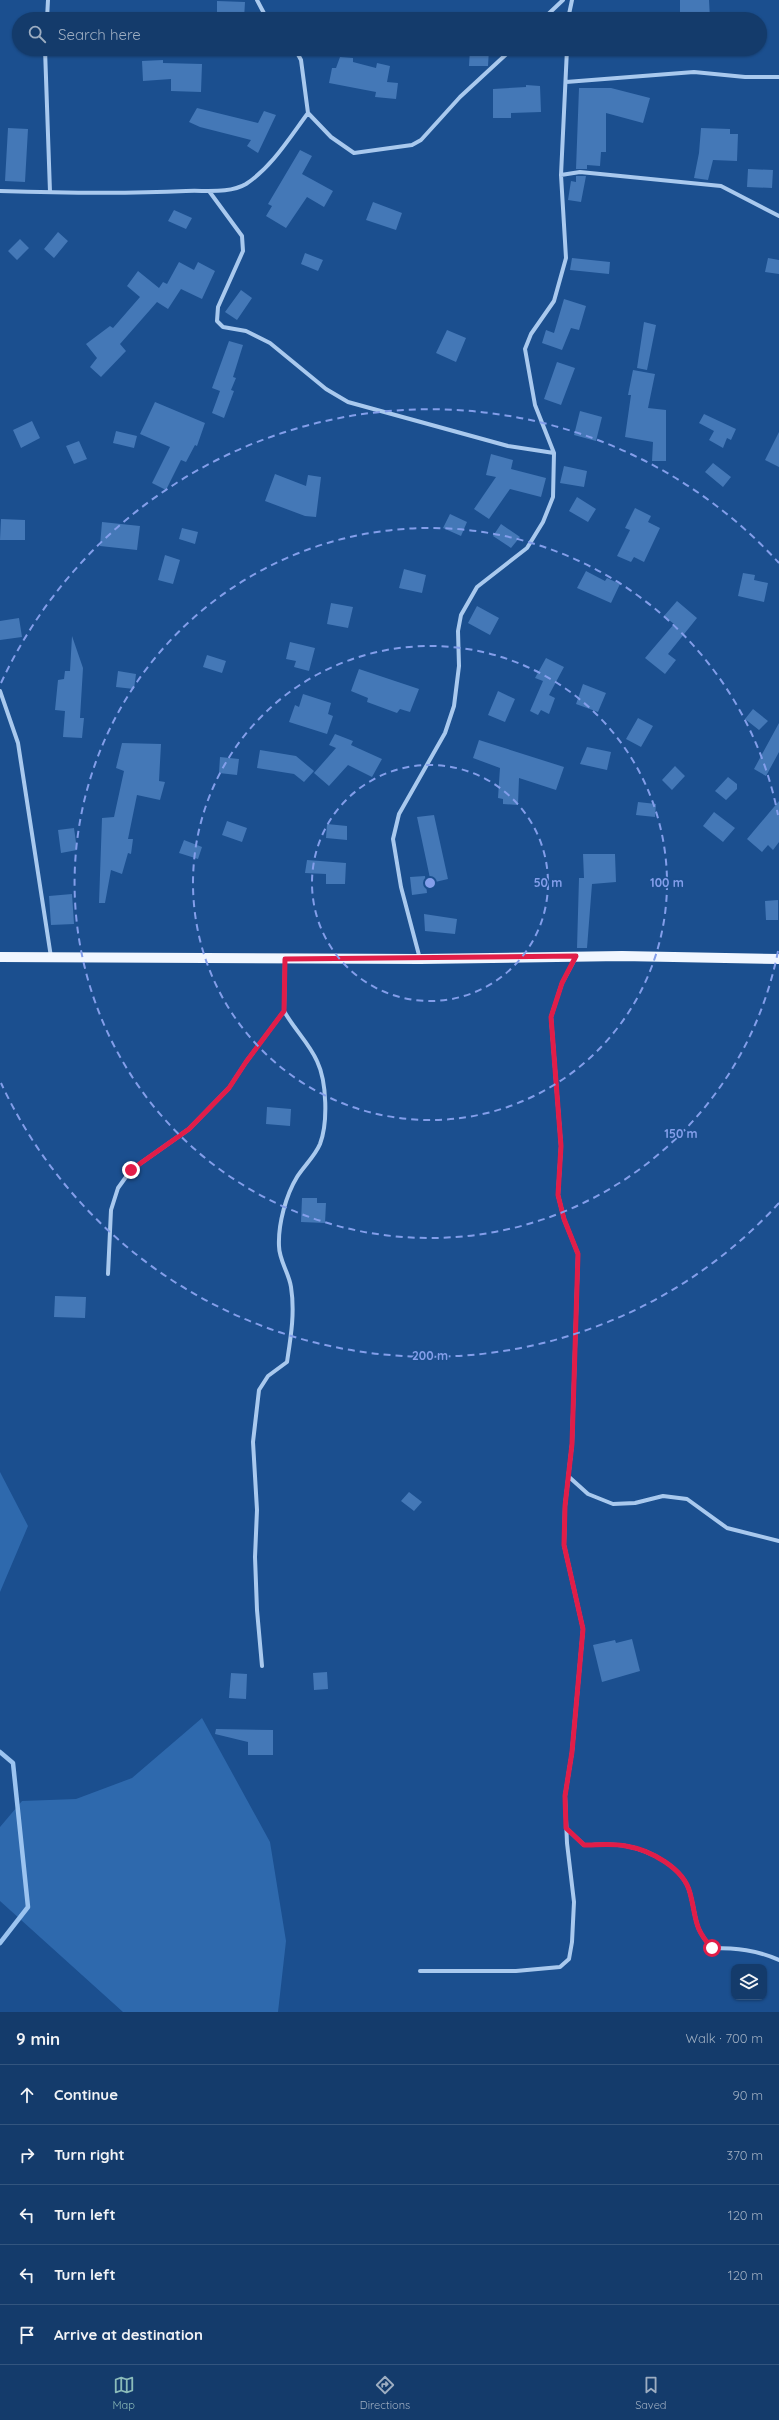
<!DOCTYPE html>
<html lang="en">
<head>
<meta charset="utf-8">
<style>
	body { margin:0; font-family:Quicksand,sans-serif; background:#1d4271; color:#f1f3f6 }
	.controls { position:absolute; right:12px; bottom:12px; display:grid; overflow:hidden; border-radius:8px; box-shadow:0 1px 3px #0004 }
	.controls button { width:36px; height:36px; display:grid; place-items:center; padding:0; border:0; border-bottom:1px solid #33557e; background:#143b6b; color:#f1f3f6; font:20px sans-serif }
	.stop { position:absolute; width:12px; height:12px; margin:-9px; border:3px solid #e11d48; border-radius:50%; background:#fff }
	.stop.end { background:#e11d48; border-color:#fff; box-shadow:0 1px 4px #0008 }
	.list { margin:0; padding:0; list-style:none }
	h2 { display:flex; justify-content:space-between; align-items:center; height:52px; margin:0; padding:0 16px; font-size:17px }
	h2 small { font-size:13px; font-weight:400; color:#9dadc1 }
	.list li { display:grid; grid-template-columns:26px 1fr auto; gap:12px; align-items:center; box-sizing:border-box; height:60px; padding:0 16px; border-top:1px solid #33557e }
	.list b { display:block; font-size:15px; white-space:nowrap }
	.list em { font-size:13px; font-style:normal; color:#9dadc1 }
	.icon { flex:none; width:22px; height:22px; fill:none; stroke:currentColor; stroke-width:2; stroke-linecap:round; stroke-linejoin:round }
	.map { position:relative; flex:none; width:779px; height:2012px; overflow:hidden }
	.search { position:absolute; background:#143b6b; box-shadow:0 1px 3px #0004; left:12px; right:12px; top:12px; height:44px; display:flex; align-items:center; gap:10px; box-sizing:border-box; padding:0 14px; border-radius:22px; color:#9dadc1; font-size:15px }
	.sheet { height:352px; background:#143b6b }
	nav { display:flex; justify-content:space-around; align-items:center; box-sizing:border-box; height:56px; border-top:1px solid #33557e; background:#143b6b; font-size:11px; color:#9dadc1 }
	nav a { display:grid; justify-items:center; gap:2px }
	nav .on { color:#8bbbb9 }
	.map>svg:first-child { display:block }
	.green { fill:#2e69ad }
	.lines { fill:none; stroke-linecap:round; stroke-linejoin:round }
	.stream { stroke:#9cc4f0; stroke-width:4.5 }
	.building { fill:#4478b7 }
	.street { stroke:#a9c9ee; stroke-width:4 }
	.primary { stroke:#f0f6ff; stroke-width:10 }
	.route { stroke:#e11d48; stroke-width:5 }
	.ring { fill:none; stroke:#839eea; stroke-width:2; stroke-dasharray:7 5 }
	.centre { fill:#839eea; stroke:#1b4f8f; stroke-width:2 }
	.ring-label { font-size:12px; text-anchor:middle; font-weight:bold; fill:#839eea; stroke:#1b4f8f; stroke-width:3; stroke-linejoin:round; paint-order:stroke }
</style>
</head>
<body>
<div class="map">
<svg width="779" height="2012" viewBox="0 0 779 2012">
	<rect width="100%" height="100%" fill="#1b4f8f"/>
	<!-- green -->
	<path class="green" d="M 0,1472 L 28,1526 L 0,1592 Z
		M 202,1718 L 270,1842 L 286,1941 L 278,2012 L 123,2012 L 0,1901 L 0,1827 L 22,1801 L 76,1799 L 132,1778 Z"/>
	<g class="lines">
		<!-- stream -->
		<path class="stream" d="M 0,1752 L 13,1763 L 28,1907 L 0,1943"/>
	</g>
	<!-- building -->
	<path class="building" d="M 680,0 L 709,0 L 710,19 L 680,19 Z
		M 217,1 L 245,2 L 244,19 L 217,19 Z
		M 470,49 L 489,49 L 488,66 L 469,66 Z
		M 340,57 L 353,58 L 353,62 L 376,68 L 377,63 L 390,66 L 387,82 L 398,83 L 396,99 L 375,97 L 376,92 L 329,83 L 332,68 L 336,68 Z
		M 163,60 L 163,63 L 202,64 L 201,92 L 171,91 L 171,79 L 143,81 L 142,61 Z
		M 526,85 L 540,86 L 541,112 L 511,113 L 511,118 L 493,118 L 493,89 L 526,87 Z
		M 579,88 L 611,88 L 650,98 L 643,123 L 606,113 L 606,152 L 601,152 L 600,166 L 587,165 L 587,169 L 576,169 Z
		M 197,108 L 258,123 L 264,111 L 276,115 L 258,153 L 247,146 L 251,140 L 200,127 L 189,122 Z
		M 8,128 L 28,129 L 25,182 L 5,181 Z
		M 701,128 L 730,129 L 730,134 L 738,134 L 737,161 L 713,160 L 708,180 L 694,178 L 699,153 Z
		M 300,150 L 312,156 L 302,174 L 333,191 L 324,207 L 307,197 L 286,228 L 266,216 L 272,206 L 268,204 Z
		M 748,169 L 773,170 L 772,188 L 747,187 Z
		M 576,176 L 586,176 L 581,202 L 568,200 L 571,181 L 576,182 Z
		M 373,202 L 402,213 L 396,230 L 366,220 Z
		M 174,210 L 192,218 L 186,229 L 168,221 Z
		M 58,232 L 68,241 L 54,258 L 44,249 Z
		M 20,239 L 29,248 L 17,260 L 8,251 Z
		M 305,253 L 323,260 L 318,271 L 301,264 Z
		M 572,258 L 610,262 L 609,274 L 570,270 Z
		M 768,258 L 779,260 L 779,274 L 765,272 Z
		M 179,262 L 194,270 L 198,262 L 215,271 L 202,299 L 181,289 L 168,309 L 157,302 L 120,344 L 126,351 L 101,377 L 90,367 L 97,358 L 86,344 L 110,326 L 113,328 L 140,297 L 127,286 L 138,271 L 159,288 L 163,282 L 167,284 Z
		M 241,290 L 252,298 L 237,320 L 225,312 Z
		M 564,299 L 586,306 L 579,330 L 571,328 L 562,350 L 542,343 L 546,330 L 554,333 Z
		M 644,322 L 656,325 L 647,370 L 637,368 Z
		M 447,330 L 466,338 L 456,362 L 436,353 Z
		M 229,341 L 243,345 L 233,377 L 236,378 L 231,390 L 234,391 L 224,418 L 212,413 L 220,391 L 212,388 Z
		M 557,362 L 575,368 L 561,405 L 544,399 Z
		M 633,370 L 655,374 L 648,408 L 666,410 L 666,461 L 652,461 L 653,442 L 625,437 L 631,395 L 628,395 Z
		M 155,402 L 205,423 L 197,446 L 195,445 L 186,462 L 181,460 L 166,490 L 152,483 L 170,447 L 140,434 Z
		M 580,411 L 602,417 L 596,441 L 574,435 Z
		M 704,414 L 736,429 L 731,440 L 727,438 L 723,448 L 709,440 L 714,431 L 699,423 Z
		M 32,421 L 40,438 L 21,448 L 13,430 Z
		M 116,431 L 137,436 L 134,448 L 113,443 Z
		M 779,432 L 779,467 L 765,460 Z
		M 79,441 L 87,459 L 74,464 L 66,446 Z
		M 491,454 L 513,460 L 511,469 L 546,478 L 541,497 L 510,489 L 489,519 L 474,509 L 496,477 L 486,475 Z
		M 713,463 L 731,477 L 723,487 L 705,472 Z
		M 564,466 L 587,471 L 584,487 L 560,483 Z
		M 275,474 L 306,486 L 308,475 L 321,477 L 316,517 L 305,516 L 265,501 Z
		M 577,497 L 596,509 L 588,522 L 569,511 Z
		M 635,508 L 651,516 L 648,522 L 660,528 L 644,562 L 634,557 L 631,562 L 617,556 L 630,530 L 625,528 Z
		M 450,514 L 467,522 L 461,536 L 443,528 Z
		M 1,519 L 25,520 L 25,540 L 0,540 Z
		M 102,522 L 140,526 L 137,550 L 100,546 Z
		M 501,524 L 520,537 L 511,548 L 493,536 Z
		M 182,528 L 198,532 L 195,544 L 179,539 Z
		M 165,555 L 180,560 L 173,584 L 158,580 Z
		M 404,569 L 426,575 L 422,593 L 399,588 Z
		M 586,571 L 605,581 L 607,578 L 620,584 L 611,603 L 577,588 Z
		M 743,573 L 755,575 L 754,580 L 768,583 L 764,602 L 738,596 Z
		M 677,601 L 697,618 L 668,654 L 676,660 L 665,674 L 645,658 L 674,624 L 664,616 Z
		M 331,603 L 353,607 L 348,628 L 327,624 Z
		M 477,606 L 499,618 L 490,635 L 468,623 Z
		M 19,618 L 22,637 L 0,640 L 0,621 Z
		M 72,636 L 83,668 L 80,718 L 84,718 L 82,738 L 63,737 L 65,711 L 55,710 L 58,680 L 64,679 L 65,671 L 70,671 Z
		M 290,642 L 315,648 L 309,671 L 294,667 L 296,661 L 286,659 Z
		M 207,655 L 226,661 L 222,673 L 203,667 Z
		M 546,658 L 564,667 L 549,695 L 555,698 L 549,714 L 541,710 L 538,715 L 530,711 L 543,681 L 535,678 Z
		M 359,669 L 419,689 L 410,712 L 400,709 L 397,713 L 367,702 L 368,698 L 351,691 Z
		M 118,671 L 136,674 L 134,689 L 116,687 Z
		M 583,684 L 606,693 L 598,712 L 576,704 Z
		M 498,691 L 515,699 L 505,722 L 488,715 Z
		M 303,694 L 331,703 L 328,714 L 333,716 L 327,734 L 289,722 L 295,705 L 299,707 Z
		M 753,709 L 768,721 L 759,730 L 745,719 Z
		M 638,718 L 653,726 L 641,747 L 626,739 Z
		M 779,723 L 779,752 L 766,776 L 754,769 Z
		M 335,734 L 353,741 L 351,745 L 382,759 L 372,777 L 348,765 L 329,786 L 314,773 L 336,748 L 329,745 Z
		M 479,740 L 564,767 L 556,790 L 519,778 L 518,805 L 503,804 L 503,799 L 498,798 L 500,768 L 473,758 Z
		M 122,743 L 161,744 L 159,781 L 165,782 L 160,800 L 137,795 L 128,839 L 133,839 L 131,854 L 128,853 L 122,874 L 111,870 L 105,903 L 99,903 L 102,818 L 114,817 L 124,771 L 116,768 Z
		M 587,747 L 611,752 L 607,770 L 580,764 Z
		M 260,750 L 296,756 L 314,771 L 304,782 L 294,774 L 257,768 Z
		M 220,757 L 239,759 L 237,775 L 219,773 Z
		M 675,766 L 685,776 L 672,790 L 662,780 Z
		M 728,777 L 737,784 L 737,789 L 726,800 L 715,791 Z
		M 779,801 L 779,842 L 773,850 L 768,845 L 762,852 L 747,839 Z
		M 638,802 L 656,804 L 655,817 L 636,815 Z
		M 714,812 L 735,828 L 723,842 L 703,826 Z
		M 434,815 L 448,879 L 431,883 L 417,817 Z
		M 227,821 L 247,828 L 242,842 L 222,835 Z
		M 327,824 L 347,826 L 347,840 L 326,838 Z
		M 74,828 L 77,850 L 61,853 L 58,830 Z
		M 184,840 L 202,847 L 198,859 L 179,853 Z
		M 583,854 L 615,854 L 616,882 L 592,884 L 587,948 L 577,948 L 579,878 L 584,878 Z
		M 307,860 L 346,863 L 345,884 L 326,884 L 326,874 L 305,873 Z
		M 425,876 L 427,893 L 412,895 L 410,877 Z
		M 72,894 L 74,924 L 51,925 L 49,896 Z
		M 778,900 L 778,920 L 766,920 L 765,901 Z
		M 424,914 L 457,919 L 455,934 L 425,931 Z
		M 267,1107 L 291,1109 L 290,1126 L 266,1124 Z
		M 302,1198 L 317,1198 L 317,1203 L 326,1203 L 325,1223 L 301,1222 Z
		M 55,1296 L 86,1297 L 85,1318 L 54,1317 Z
		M 409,1492 L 422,1502 L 414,1511 L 401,1501 Z
		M 632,1639 L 640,1671 L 602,1682 L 593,1645 L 615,1640 L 616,1643 Z
		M 327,1672 L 328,1689 L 314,1690 L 313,1673 Z
		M 231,1673 L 247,1674 L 246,1699 L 229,1698 Z
		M 216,1729 L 273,1730 L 273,1755 L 248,1755 L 248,1742 L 215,1734 Z"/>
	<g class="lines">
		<!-- street -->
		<path class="street" d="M 257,0 L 267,19
			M 47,19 L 48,0
			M 543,19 L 563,0
			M 568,19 L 572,0
			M 45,49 L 50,192
			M 295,49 L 301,60 L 308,113
			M 566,82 L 694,72 L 745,77 L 779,77
			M 561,175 L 580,172 L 721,186 L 779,216
			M 0,191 C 62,193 124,194 186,191 C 205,190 229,194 246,184 C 272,167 290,137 308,113 L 331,137 L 354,153 L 412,145 L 421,140 L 460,97 L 512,49
			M 209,191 L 242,236 L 243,251 L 218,307 L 217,321 L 223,327 L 246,331 L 270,343 L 326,389 L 348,402 L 508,446 L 554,453 L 553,497 L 543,522 L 527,548 L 477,587 L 461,615 L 458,631 L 459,666 L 454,706 L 445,733 L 399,814 L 393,839 L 401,887 L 420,959
			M 554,453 L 535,405 L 525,349 L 531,334 L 554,301 L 566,258 L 561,175 L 567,49
			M 0,691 L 18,743 L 51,957
			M 108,1274 L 111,1210 L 118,1188 L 131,1170 L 189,1129 L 229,1088 L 246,1062 L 284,1011 L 285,959
			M 568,1476 L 588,1494 L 613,1504 L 635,1503 L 663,1496 L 687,1499 L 727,1528 L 779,1541
			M 262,1666 L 257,1610 L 255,1557 L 257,1510 L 253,1442 L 259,1390 L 268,1376 L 287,1362 C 291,1336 295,1312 291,1287 C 289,1273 279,1260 279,1246 C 278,1224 286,1195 297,1177 C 304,1166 315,1156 320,1144 C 328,1123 327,1082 317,1061 C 309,1043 294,1029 284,1011
			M 566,1828 L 584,1845 C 597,1845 613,1843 626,1846 C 650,1850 684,1868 690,1893 C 697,1919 693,1927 712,1948 C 736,1948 757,1950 779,1960
			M 420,1971 L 516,1971 L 560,1967 L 569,1959 L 572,1942 L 574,1902 L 567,1843 L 565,1796 L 572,1752 L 583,1629 L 564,1545 L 565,1506 L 572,1444 L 578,1254 L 564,1219 L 558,1195 L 561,1146 L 551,1017 L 562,983 L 576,957"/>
		<!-- primary -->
		<path class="primary" d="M 0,957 L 420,959 L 622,956 L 779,959"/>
	</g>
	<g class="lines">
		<!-- route -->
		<path class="route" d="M 131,1170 L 189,1129 L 229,1088 L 246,1062 L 284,1011 L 285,959 L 576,956 L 562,983 L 551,1017 L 561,1146 L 558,1195 L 564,1219 L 578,1254 L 572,1444 L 565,1506 L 564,1545 L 583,1629 L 572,1752 L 565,1796 L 566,1828 L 584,1845 C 597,1845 613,1843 626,1846 C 650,1850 684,1868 690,1893 C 697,1919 693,1927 712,1948"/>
	</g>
	<!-- distance rings -->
	<g class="ring">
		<circle cx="430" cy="883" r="118"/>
		<circle cx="430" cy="883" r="237"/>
		<path d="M778 951A355 355 0 1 1 778 815"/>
		<path d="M779 1203A473 473 0 0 1 1 1083M1 683A473 473 0 0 1 779 563"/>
	</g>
	<circle cx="430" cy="883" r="6" class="centre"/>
	<g class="ring-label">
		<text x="548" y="887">50 m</text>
		<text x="667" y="887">100 m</text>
		<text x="681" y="1138">150 m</text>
		<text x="430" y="1360">200 m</text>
	</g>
</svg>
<div class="controls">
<button><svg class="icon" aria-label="layers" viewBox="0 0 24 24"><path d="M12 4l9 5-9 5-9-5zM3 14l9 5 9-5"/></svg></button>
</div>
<div class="stop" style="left:712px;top:1948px"></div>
<div class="stop end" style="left:131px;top:1170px"></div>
<div class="search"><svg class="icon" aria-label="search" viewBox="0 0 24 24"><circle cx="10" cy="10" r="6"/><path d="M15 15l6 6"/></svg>Search here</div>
</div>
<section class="sheet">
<h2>9 min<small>Walk · 700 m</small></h2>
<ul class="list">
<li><svg class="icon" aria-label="ahead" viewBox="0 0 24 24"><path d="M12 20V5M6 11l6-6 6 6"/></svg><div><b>Continue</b></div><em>90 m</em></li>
<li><svg class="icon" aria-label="right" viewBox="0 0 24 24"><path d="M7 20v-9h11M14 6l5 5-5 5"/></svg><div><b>Turn right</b></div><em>370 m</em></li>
<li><svg class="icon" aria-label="left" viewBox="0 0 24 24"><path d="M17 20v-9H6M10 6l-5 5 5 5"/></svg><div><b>Turn left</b></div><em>120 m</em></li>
<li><svg class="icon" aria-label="left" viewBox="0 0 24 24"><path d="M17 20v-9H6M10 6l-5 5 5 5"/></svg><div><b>Turn left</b></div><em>120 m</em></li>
<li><svg class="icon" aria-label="arrive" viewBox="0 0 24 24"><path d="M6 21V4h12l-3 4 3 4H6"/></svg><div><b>Arrive at destination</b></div></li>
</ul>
</section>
<nav>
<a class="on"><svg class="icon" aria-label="map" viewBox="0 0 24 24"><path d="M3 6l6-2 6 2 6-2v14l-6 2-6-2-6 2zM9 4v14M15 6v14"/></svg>Map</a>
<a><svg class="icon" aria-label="directions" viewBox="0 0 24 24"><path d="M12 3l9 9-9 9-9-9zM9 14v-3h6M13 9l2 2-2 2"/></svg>Directions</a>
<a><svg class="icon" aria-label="saved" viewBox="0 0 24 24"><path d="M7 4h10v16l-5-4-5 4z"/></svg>Saved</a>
</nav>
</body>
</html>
